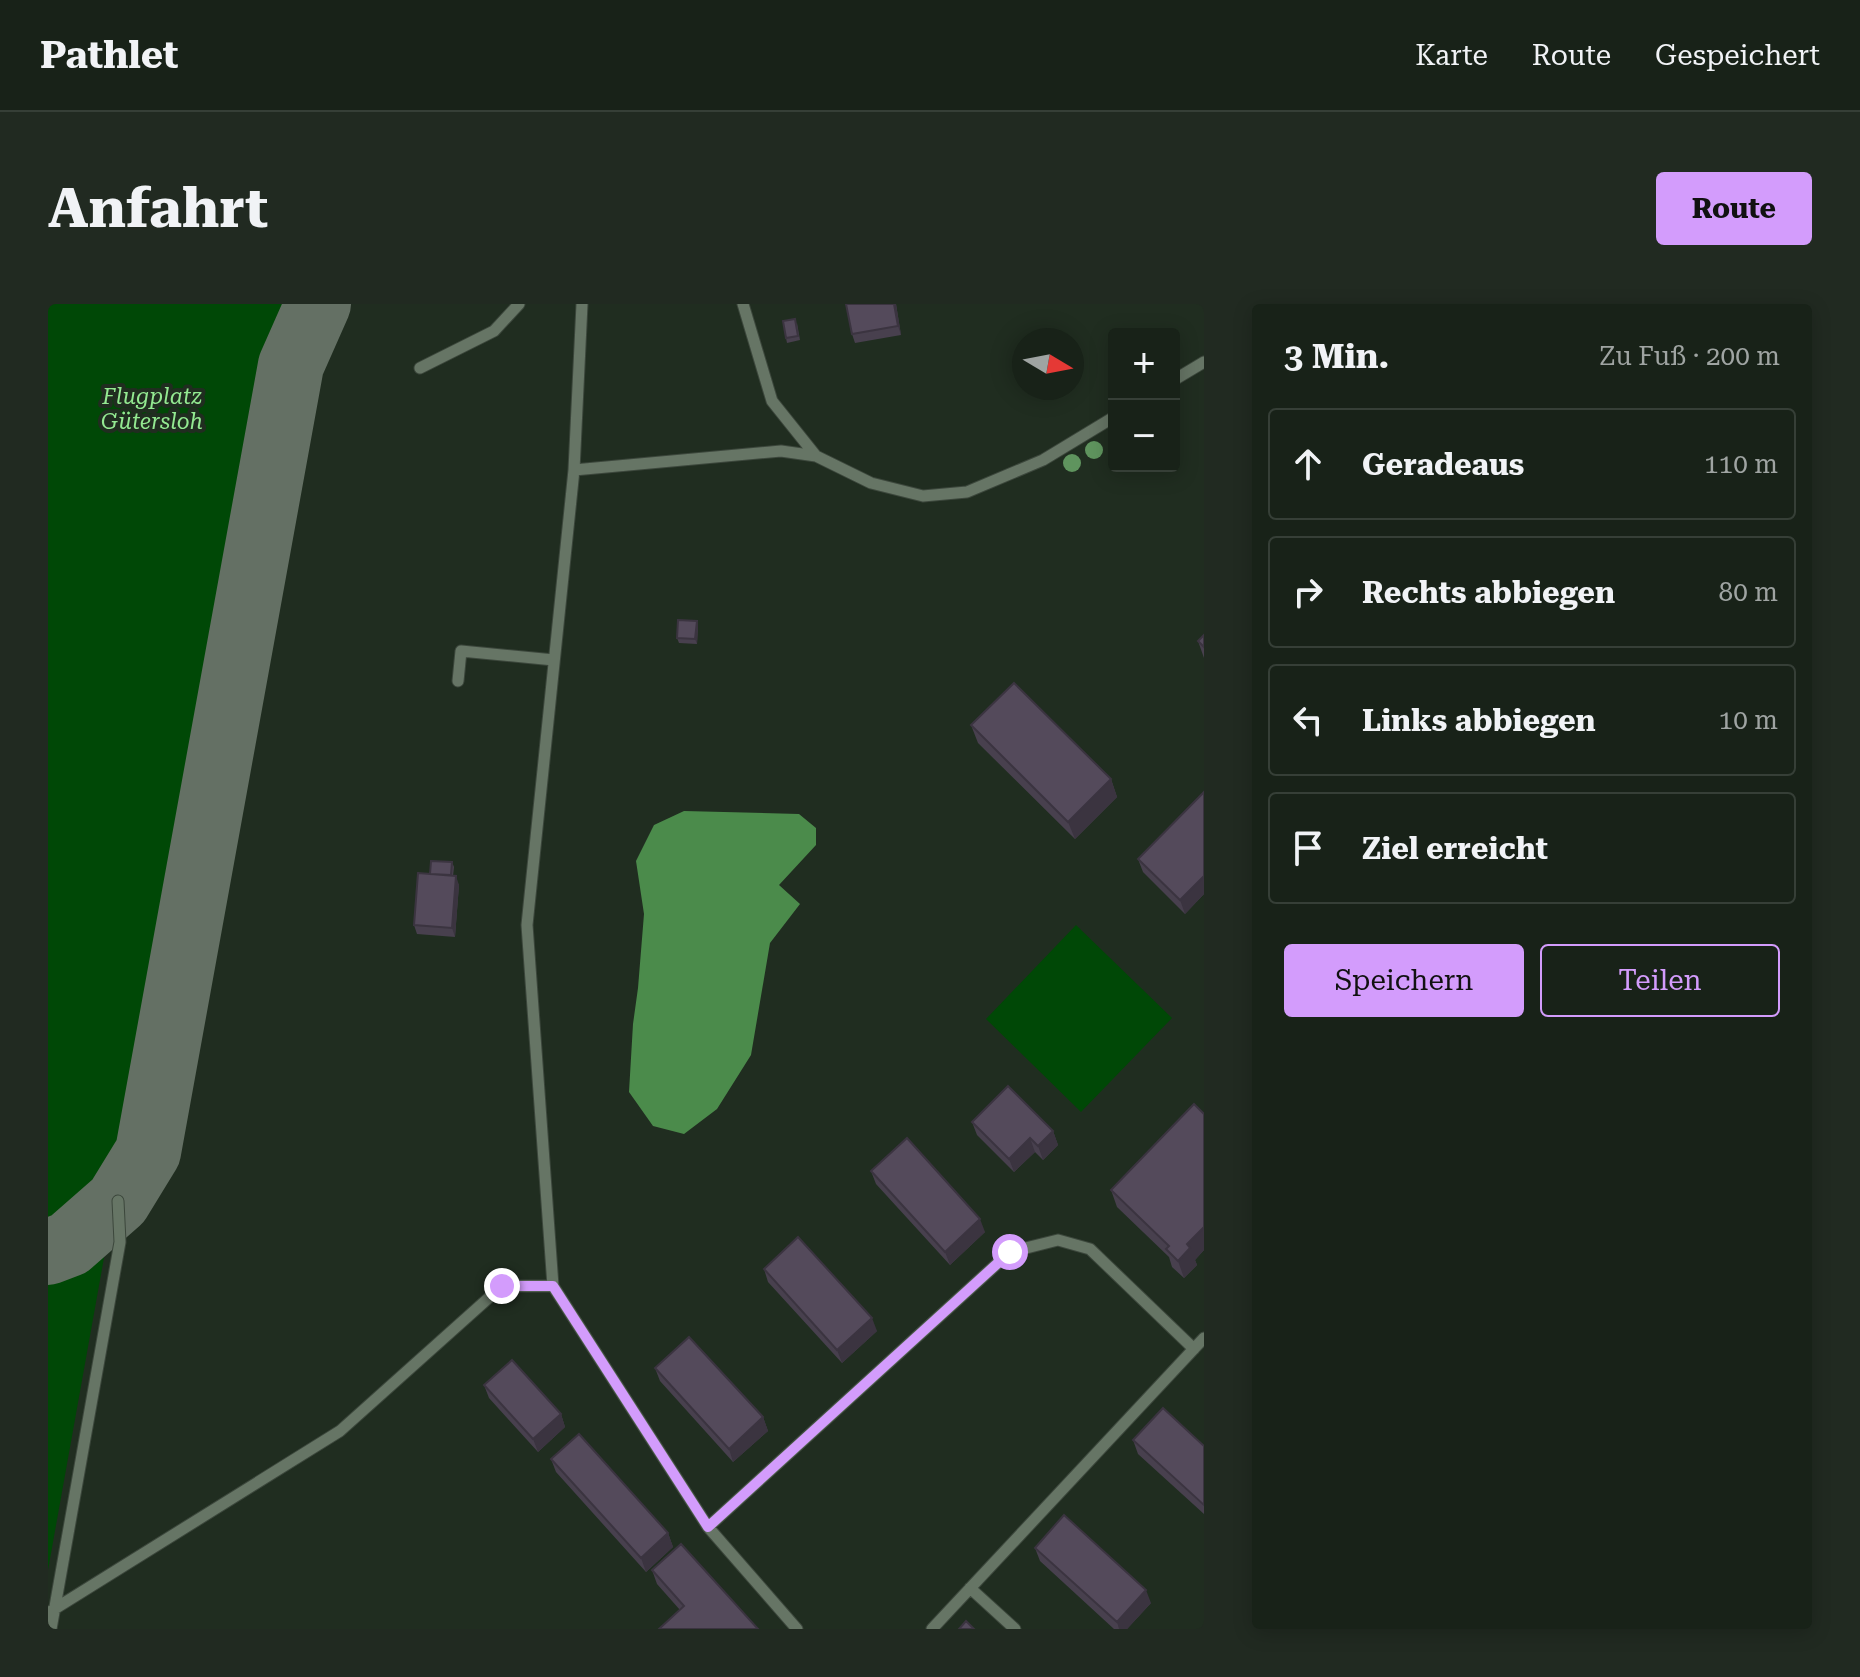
<!DOCTYPE html>
<html lang="de">
<head>
<meta charset="utf-8">
<style>
	body { margin:0; font-family:"Roboto Serif",serif; background:#212a21; color:#f1f3f6 }
	.controls { position:absolute; right:24px; top:24px; display:grid; overflow:hidden; border-radius:8px; box-shadow:0 4px 20px #0003 }
	.controls button { width:72px; height:72px; display:grid; place-items:center; padding:0; border:0; border-bottom:2px solid #363f37; background:#182218; color:#f1f3f6; font:40px sans-serif }
	.compass { position:absolute; left:964px; top:24px; width:72px; height:72px; border-radius:50%; background:#182218; box-shadow:0 4px 20px #0003; rotate:100deg }
	.stop { position:absolute; width:24px; height:24px; margin:-18px; border:6px solid #d39cfc; border-radius:50%; background:#fff }
	.stop.end { background:#d39cfc; border-color:#fff; box-shadow:0 2px 8px #0008 }
	.list { margin:0; padding:0; list-style:none }
	h2 { display:flex; justify-content:space-between; align-items:center; height:104px; margin:0; padding:0 32px; font-size:34px }
	h2 small { font-size:26px; font-weight:400; color:#9fa4a2 }
	.list li { display:grid; grid-template-columns:52px 1fr auto; gap:24px; align-items:center; box-sizing:border-box; height:112px; margin:0 16px 16px; padding:0 16px; border:2px solid #363f37; border-radius:8px }
	.list b { display:block; font-size:30px; white-space:nowrap }
	.list em { font-size:26px; font-style:normal; color:#9fa4a2 }
	.actions { display:flex; gap:16px; padding:24px 32px }
	.actions a { flex:1; padding:18px 0; border:2px solid #d39cfc; border-radius:8px; text-align:center; font-size:28px; color:#d39cfc }
	.actions .main { background:#d39cfc; color:#111 }
	.icon { flex:none; width:44px; height:44px; fill:none; stroke:currentColor; stroke-width:2; stroke-linecap:round; stroke-linejoin:round }
	.map { position:relative; flex:none; width:1156px; height:1325px; overflow:hidden; border-radius:8px }
	header { display:flex; align-items:center; gap:48px; box-sizing:border-box; height:112px; padding:0 40px; background:#182218; border-bottom:2px solid #363f37 }
	header strong { font-size:38px }
	nav { display:flex; gap:44px; margin-inline-start:auto; font-size:28px }
	.intro { display:flex; align-items:center; justify-content:space-between; box-sizing:border-box; height:192px; padding:0 48px }
	h1 { margin:0; font-size:56px }
	.button { padding:20px 36px; border-radius:8px; background:#d39cfc; color:#111; font-size:28px; font-weight:700 }
	main { display:flex; gap:48px; padding:0 48px }
	aside { flex:1; background:#182218; border-radius:8px; box-shadow:0 4px 20px #0003 }
	.map>svg:first-child { display:block }
	.green { fill:#004806 }
	.water { fill:#4b8b4b }
	.lines { fill:none; stroke-linecap:round; stroke-linejoin:round }
	.taxiway { stroke:#647064; stroke-width:66 }
	.lane-casing { stroke:#3c473c; stroke-width:13 }
	.lane { stroke:#667565; stroke-width:11 }
	.tree { fill:#5f945e }
	.wall { fill:#48404e }
	.shaded-wall { fill:#3b3440 }
	.building { fill:#544a5b; stroke:#3b3440; stroke-width:2 }
	.route { stroke:#d39cfc; stroke-width:10 }
	.labels { text-anchor:middle; stroke-width:8; stroke-linejoin:round; paint-order:stroke }
	.park-label { font-size:22px; font-style:italic; fill:#93e991; stroke:#202d20 }
</style>
</head>
<body>
<header>
<strong>Pathlet</strong>
<nav><a>Karte</a><a>Route</a><a>Gespeichert</a></nav>
</header>
<div class="intro"><h1>Anfahrt</h1><a class="button">Route</a></div>
<main>
<div class="map">
<svg width="1156" height="1325" viewBox="0 0 1156 1325">
	<rect width="100%" height="100%" fill="#202d20"/>
	<!-- green -->
	<path class="green" d="M 0,0 L 240,0 L 220,55 L 186,229 L 0,1266 Z
		M 1028,621 L 1124,714 L 1033,808 L 938,715 Z"/>
	<!-- water -->
	<path class="water" d="M 636,507 L 751,510 L 768,524 L 768,541 L 731,581 L 752,600 L 722,639 L 703,751 L 669,805 L 636,830 L 605,822 L 581,788 L 585,720 L 590,684 L 596,610 L 588,557 L 606,521 Z"/>
	<g class="lines">
		<!-- taxiway -->
		<path class="taxiway" d="M 0,948 L 21,940 L 70,897 L 100,848 L 243,61 L 270,0"/>
		<!-- lane casing -->
		<g class="lane-casing">
			<path id="lane" d="M 534,0 L 526,166 L 479,621 L 505,982 L 660,1223 L 749,1325
				M 695,0 L 724,97 L 768,152
				M 372,64 L 446,27 L 471,0
				M 1126,76 L 1156,58
				M 526,166 L 733,147 L 768,152 L 823,179 L 875,192 L 919,188 L 995,156 L 1066,113
				M 410,377 L 413,347 L 506,356
				M 660,1223 L 962,948 L 1010,936 L 1042,945 L 1146,1045
				M 922,1284 L 967,1325
				M 0,1309 L 292,1127 L 454,982 L 505,982
				M 3,1325 L 72,938 L 70,897
				M 884,1325 L 1156,1034"/>
		</g>
		<!-- lane -->
		<use href="#lane" class="lane"/>
	</g>
	<!-- trees -->
	<g class="tree">
		<circle cx="1046" cy="146" r="9"/>
		<circle cx="1024" cy="159" r="9"/>
	</g>
	<!-- wall -->
	<path class="wall" d="M 848,0 L 853,31 L 807,39 L 804,30 Z
		M 749,19 L 752,36 L 739,39 L 738,34 Z
		M 649,317 L 650,322 L 649,340 L 631,339 L 629,334 Z
		M 1156,331 L 1156,354 L 1150,337 Z
		M 923,421 L 1063,475 L 1069,493 L 1027,535 L 930,439 Z
		M 1156,488 L 1156,590 L 1137,610 L 1095,568 L 1090,555 Z
		M 404,558 L 406,563 L 405,572 L 411,581 L 407,633 L 369,630 L 366,621 L 382,570 Z
		M 1156,810 L 1156,946 L 1147,956 L 1149,961 L 1136,974 L 1124,963 L 1121,953 L 1069,903 L 1063,886 Z
		M 924,818 L 1005,827 L 1010,841 L 995,856 L 987,848 L 966,868 L 929,831 Z
		M 823,867 L 937,928 L 902,961 L 828,880 Z
		M 716,965 L 829,1027 L 794,1059 L 720,978 Z
		M 607,1064 L 715,1113 L 720,1127 L 685,1158 L 612,1077 Z
		M 436,1081 L 513,1110 L 517,1123 L 490,1148 L 441,1094 Z
		M 1085,1136 L 1156,1142 L 1156,1210 L 1090,1150 Z
		M 503,1155 L 620,1229 L 625,1243 L 598,1268 L 508,1168 Z
		M 987,1244 L 1103,1299 L 1079,1325 L 1066,1325 L 992,1257 Z
		M 604,1266 L 710,1325 L 632,1306 L 609,1280 Z"/>
	<!-- shaded-wall -->
	<path class="shaded-wall" d="M 846,0 L 848,0 L 853,31 L 850,22 Z
		M 649,317 L 650,322 L 649,340 L 647,335 Z
		M 1063,475 L 1069,493 L 1027,535 L 1020,518 Z
		M 408,572 L 411,581 L 407,633 L 404,624 Z
		M 1156,572 L 1156,590 L 1137,610 L 1132,596 Z
		M 1005,827 L 1010,841 L 995,856 L 990,842 Z
		M 982,834 L 987,848 L 966,868 L 961,855 Z
		M 932,915 L 937,928 L 902,961 L 897,948 Z
		M 1156,923 L 1156,946 L 1147,956 L 1149,961 L 1136,974 L 1130,957 L 1139,940 Z
		M 824,1014 L 829,1027 L 794,1059 L 789,1046 Z
		M 513,1110 L 517,1123 L 490,1148 L 485,1135 Z
		M 715,1113 L 720,1127 L 685,1158 L 681,1145 Z
		M 620,1229 L 625,1243 L 598,1268 L 593,1254 Z
		M 1098,1286 L 1103,1299 L 1079,1325 L 1071,1325 L 1069,1318 Z"/>
	<!-- building -->
	<path class="building" d="M 798,0 L 846,0 L 850,22 L 804,30 Z
		M 747,15 L 750,32 L 738,34 L 735,17 Z
		M 630,316 L 649,317 L 647,335 L 629,334 Z
		M 1156,331 L 1156,343 L 1150,337 Z
		M 966,379 L 1063,475 L 1020,518 L 923,421 Z
		M 1156,488 L 1156,572 L 1132,596 L 1090,555 Z
		M 383,557 L 404,558 L 403,571 L 382,570 Z
		M 370,569 L 408,572 L 404,624 L 366,621 Z
		M 960,782 L 1005,827 L 990,842 L 982,834 L 961,855 L 924,818 Z
		M 1146,800 L 1156,810 L 1156,923 L 1139,940 L 1142,944 L 1130,957 L 1118,945 L 1121,942 L 1063,886 Z
		M 859,834 L 932,915 L 897,948 L 823,867 Z
		M 750,933 L 824,1014 L 789,1046 L 716,965 Z
		M 641,1033 L 715,1113 L 681,1145 L 607,1064 Z
		M 464,1056 L 513,1110 L 485,1135 L 436,1081 Z
		M 1115,1104 L 1156,1142 L 1156,1201 L 1085,1136 Z
		M 531,1130 L 620,1229 L 593,1254 L 503,1155 Z
		M 1016,1211 L 1098,1286 L 1069,1318 L 987,1244 Z
		M 633,1240 L 710,1325 L 611,1325 L 636,1302 L 604,1266 Z
		M 918,1317 L 926,1325 L 911,1325 Z"/>
	<g class="lines">
		<!-- route -->
		<path class="route" d="M 454,982 L 505,982 L 660,1223 L 962,948"/>
	</g>
	<g class="labels">
		<!-- park labels -->
		<g class="park-label">
			<text x="104" y="100">Flugplatz<tspan x="104" dy="25">Gütersloh</tspan></text>
		</g>
	</g>
</svg>
<div class="controls">
<button>+</button>
<button>−</button>
</div>
<svg class="compass" viewBox="-18 -18 36 36"><path d="M0-13l5 13h-10z" fill="#e53935"/><path d="M0 13l5-13h-10z" fill="#9fa4a2"/></svg>
<div class="stop" style="left:962px;top:948px"></div>
<div class="stop end" style="left:454px;top:982px"></div>
</div>
<aside>
<h2>3 Min.<small>Zu Fuß · 200 m</small></h2>
<ul class="list">
<li><svg class="icon" aria-label="ahead" viewBox="0 0 24 24"><path d="M12 20V5M6 11l6-6 6 6"/></svg><div><b>Geradeaus</b></div><em>110 m</em></li>
<li><svg class="icon" aria-label="right" viewBox="0 0 24 24"><path d="M7 20v-9h11M14 6l5 5-5 5"/></svg><div><b>Rechts abbiegen</b></div><em>80 m</em></li>
<li><svg class="icon" aria-label="left" viewBox="0 0 24 24"><path d="M17 20v-9H6M10 6l-5 5 5 5"/></svg><div><b>Links abbiegen</b></div><em>10 m</em></li>
<li><svg class="icon" aria-label="arrive" viewBox="0 0 24 24"><path d="M6 21V4h12l-3 4 3 4H6"/></svg><div><b>Ziel erreicht</b></div></li>
</ul>
<div class="actions"><a class="main">Speichern</a><a>Teilen</a></div>
</aside>
</main>
</body>
</html>
